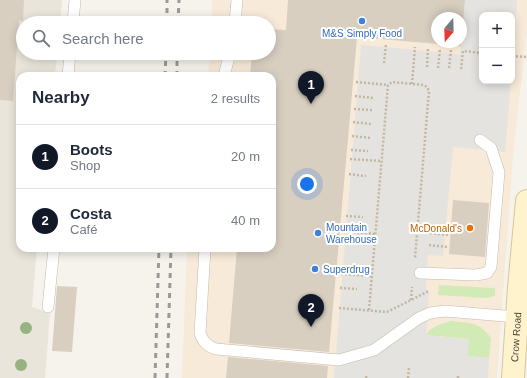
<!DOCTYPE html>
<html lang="en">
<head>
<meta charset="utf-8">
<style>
	body { margin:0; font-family:Arial,sans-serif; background:#f2f2f3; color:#1f2937 }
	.controls { position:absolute; right:12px; top:12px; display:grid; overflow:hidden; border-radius:8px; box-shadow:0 2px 10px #0003 }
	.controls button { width:36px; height:36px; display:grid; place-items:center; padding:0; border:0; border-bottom:1px solid #e0e1e3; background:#fff; color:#1f2937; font:20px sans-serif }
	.compass { position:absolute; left:431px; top:12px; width:36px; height:36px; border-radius:50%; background:#fff; box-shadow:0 2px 10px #0003; rotate:199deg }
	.you { position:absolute; left:307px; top:184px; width:14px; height:14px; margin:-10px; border:3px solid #fff; border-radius:50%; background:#1a73e8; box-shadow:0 0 0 6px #1a73e833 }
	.badge { display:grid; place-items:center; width:26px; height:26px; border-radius:50%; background:#111827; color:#fff; font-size:13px; font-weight:700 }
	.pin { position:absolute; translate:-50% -33px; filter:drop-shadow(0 1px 2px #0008) }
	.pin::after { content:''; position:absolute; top:21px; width:14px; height:12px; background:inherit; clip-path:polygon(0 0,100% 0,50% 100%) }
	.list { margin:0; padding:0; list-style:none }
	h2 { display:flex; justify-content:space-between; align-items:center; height:52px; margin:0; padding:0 16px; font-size:17px }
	h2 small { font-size:13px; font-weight:400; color:#747a83 }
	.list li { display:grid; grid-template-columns:26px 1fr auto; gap:12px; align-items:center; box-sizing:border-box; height:64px; padding:0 16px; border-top:1px solid #e0e1e3 }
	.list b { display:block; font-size:15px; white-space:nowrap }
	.list p { margin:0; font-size:13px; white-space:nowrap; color:#747a83 }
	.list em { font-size:13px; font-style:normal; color:#747a83 }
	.icon { flex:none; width:22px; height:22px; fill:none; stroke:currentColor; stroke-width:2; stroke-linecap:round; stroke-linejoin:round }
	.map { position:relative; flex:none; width:527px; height:378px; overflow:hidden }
	.search { position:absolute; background:#fff; box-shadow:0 2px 10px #0003; left:16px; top:16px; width:260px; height:44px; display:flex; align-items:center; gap:10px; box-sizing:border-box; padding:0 14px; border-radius:22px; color:#747a83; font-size:15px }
	.panel { position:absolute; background:#fff; box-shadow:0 2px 10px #0003; left:16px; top:72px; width:260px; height:180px; border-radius:12px }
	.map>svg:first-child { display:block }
	.residential { fill:#eae5da }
	.commercial { fill:#f7ead8; fill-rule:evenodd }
	.green { fill:#d2eab5 }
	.parking { fill:#e5e3e0 }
	.building { fill:#d8cfc1; fill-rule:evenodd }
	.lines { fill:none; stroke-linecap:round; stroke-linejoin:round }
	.lane-casing { stroke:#c2bbae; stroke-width:12 }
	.secondary-casing { stroke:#d6c79b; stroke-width:24 }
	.path { stroke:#c4b79f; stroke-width:2.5; stroke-dasharray:2 2; stroke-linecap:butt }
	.lane { stroke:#fff; stroke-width:11 }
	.secondary { stroke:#fff3cd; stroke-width:22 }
	.rail { stroke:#9a9a9a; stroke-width:3; stroke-dasharray:5 5; stroke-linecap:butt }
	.tree { fill:#97b381 }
	.shop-dot { fill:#3f7fe0; stroke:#fff; stroke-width:1.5 }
	.food-dot { fill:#e8710a; stroke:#fff; stroke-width:1.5 }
	.labels { text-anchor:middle; stroke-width:4; stroke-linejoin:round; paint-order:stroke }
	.shop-label { font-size:10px; fill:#366cbe; stroke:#fff; text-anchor:start }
	.food-label { font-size:10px; fill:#c56008; stroke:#fff; text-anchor:end }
	.street-label { font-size:10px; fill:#4b4439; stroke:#fff }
</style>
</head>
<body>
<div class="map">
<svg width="527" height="378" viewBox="0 0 527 378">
	<rect width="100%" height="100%" fill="#f6f3ec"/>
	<!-- residential -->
	<path class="residential" d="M 0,0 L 62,0 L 60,23 L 23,23 L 23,53 L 57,53 L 55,76 L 20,76 L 20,248 L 37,248 L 32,307 L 50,313 L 45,378 L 0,378 Z"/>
	<!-- commercial -->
	<path class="commercial" d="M 212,0 L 527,0 L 527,30 L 513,155 L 497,378 L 182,378 L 187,248 L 272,248 L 272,76 L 208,76 L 210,53 L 269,53 L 269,23 L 212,23 ZM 482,15 L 512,15 L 512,81 L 482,81 ZM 437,18 L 461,18 L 461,42 L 437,42 Z"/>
	<!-- green -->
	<path class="green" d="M 439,285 L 495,288 L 495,296 L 486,298 L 438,295 Z
		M 451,321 C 469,323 480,322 491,338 L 489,358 L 467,356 L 468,339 L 426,335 C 431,326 441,324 451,321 Z"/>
	<!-- parking -->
	<path class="parking" d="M 465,0 L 517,0 L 512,64 L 512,15 L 482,15 L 482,81 L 511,81 L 505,152 L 453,147 L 443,256 L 428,255 L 426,287 L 429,294 L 426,335 L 469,339 L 467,356 L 489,358 L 488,378 L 334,378 L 361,45 L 460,54 Z"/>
	<!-- building -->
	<path class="building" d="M 0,0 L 24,0 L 23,21 L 19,20 L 13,101 L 0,100 Z
		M 288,0 L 465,0 L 461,46 L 357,37 L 329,352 L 229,343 L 237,248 L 272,248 L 272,76 L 250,76 L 252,53 L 269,53 L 269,29 L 286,30 ZM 437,18 L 461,18 L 461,42 L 437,42 Z
		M 453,200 L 489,203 L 485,257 L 449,254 Z
		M 57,286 L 77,287 L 72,352 L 52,351 Z
		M 228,357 L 328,366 L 327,378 L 226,378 Z"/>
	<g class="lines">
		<!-- lane casing -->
		<g class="lane-casing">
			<path id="lane" d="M 73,23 L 75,0
				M 235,23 L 237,0
				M 68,76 L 70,53
				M 224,76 L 230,53
				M 205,248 L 200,333 C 203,342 207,346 216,349 L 339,360 L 374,350 L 419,318 L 430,313 L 445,311 L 517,317
				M 420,273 L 476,275 L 487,273 L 491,267 L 499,172 L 491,148 L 480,140
				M 48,307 L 54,248"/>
		</g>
		<!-- secondary casing -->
		<g class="secondary-casing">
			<g id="secondary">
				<path id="s1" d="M 513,378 L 519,287 L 527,201"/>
			</g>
		</g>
		<!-- path -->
		<path class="path" d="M 512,56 L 527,57
			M 384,63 L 386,44
			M 427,67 L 428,48
			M 438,68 L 440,49
			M 449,68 L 451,50
			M 461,69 L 463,51 L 482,53
			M 356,82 L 388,85
			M 412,84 L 415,47
			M 355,96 L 373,98
			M 354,109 L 372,110
			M 353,122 L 371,124
			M 352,136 L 370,138
			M 351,150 L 368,151
			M 350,159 L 381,161
			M 349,174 L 366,176
			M 346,216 L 363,217
			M 345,231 L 375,234
			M 430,233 L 448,235
			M 429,245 L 447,247
			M 341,274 L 371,276
			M 340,288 L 357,289
			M 411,300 L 412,287
			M 339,308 L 387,312 L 429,291
			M 369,310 L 388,85 L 392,82 L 424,85 L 427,87 L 429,91 L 415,258
			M 366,378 L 367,374
			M 408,378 L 409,367
			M 458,378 L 458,375"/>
		<!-- lane -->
		<use href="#lane" class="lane"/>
		<!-- secondary -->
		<use href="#secondary" class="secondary"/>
		<!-- rail -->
		<path class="rail" d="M 167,23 L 167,0
			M 178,23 L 179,0
			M 165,76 L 166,53
			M 177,76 L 177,53
			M 155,378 L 159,248
			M 167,378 L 171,248"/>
	</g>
	<!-- trees -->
	<g class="tree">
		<circle cx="26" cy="328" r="6"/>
		<circle cx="21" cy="365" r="6"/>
	</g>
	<!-- markers -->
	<g class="shop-dot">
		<circle cx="362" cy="21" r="4"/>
		<circle cx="318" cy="233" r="4"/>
		<circle cx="315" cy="269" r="4"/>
	</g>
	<circle class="food-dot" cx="470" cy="228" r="4"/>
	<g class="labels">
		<!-- shop labels -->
		<g class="shop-label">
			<text x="362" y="37" text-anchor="middle">M&amp;S Simply Food</text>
			<text x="326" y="231">Mountain<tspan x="326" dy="12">Warehouse</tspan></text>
			<text x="323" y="273">Superdrug</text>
		</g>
		<!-- food labels -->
		<g class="food-label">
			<text x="462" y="232">McDonald's</text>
		</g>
		<!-- street labels -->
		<g class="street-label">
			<text dy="4" stroke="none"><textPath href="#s1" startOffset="41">Crow Road</textPath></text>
		</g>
	</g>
</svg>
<div class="controls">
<button>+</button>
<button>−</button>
</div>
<svg class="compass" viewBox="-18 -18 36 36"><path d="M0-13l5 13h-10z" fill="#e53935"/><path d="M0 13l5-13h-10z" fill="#747a83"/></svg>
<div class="you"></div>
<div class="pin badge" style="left:311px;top:104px">1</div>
<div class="pin badge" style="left:311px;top:327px">2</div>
<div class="search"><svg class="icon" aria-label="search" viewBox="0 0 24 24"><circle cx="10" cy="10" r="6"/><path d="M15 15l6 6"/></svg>Search here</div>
<section class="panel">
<h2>Nearby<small>2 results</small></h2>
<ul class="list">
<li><span class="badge">1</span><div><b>Boots</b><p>Shop</p></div><em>20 m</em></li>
<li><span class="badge">2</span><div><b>Costa</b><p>Café</p></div><em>40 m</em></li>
</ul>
</section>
</div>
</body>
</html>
